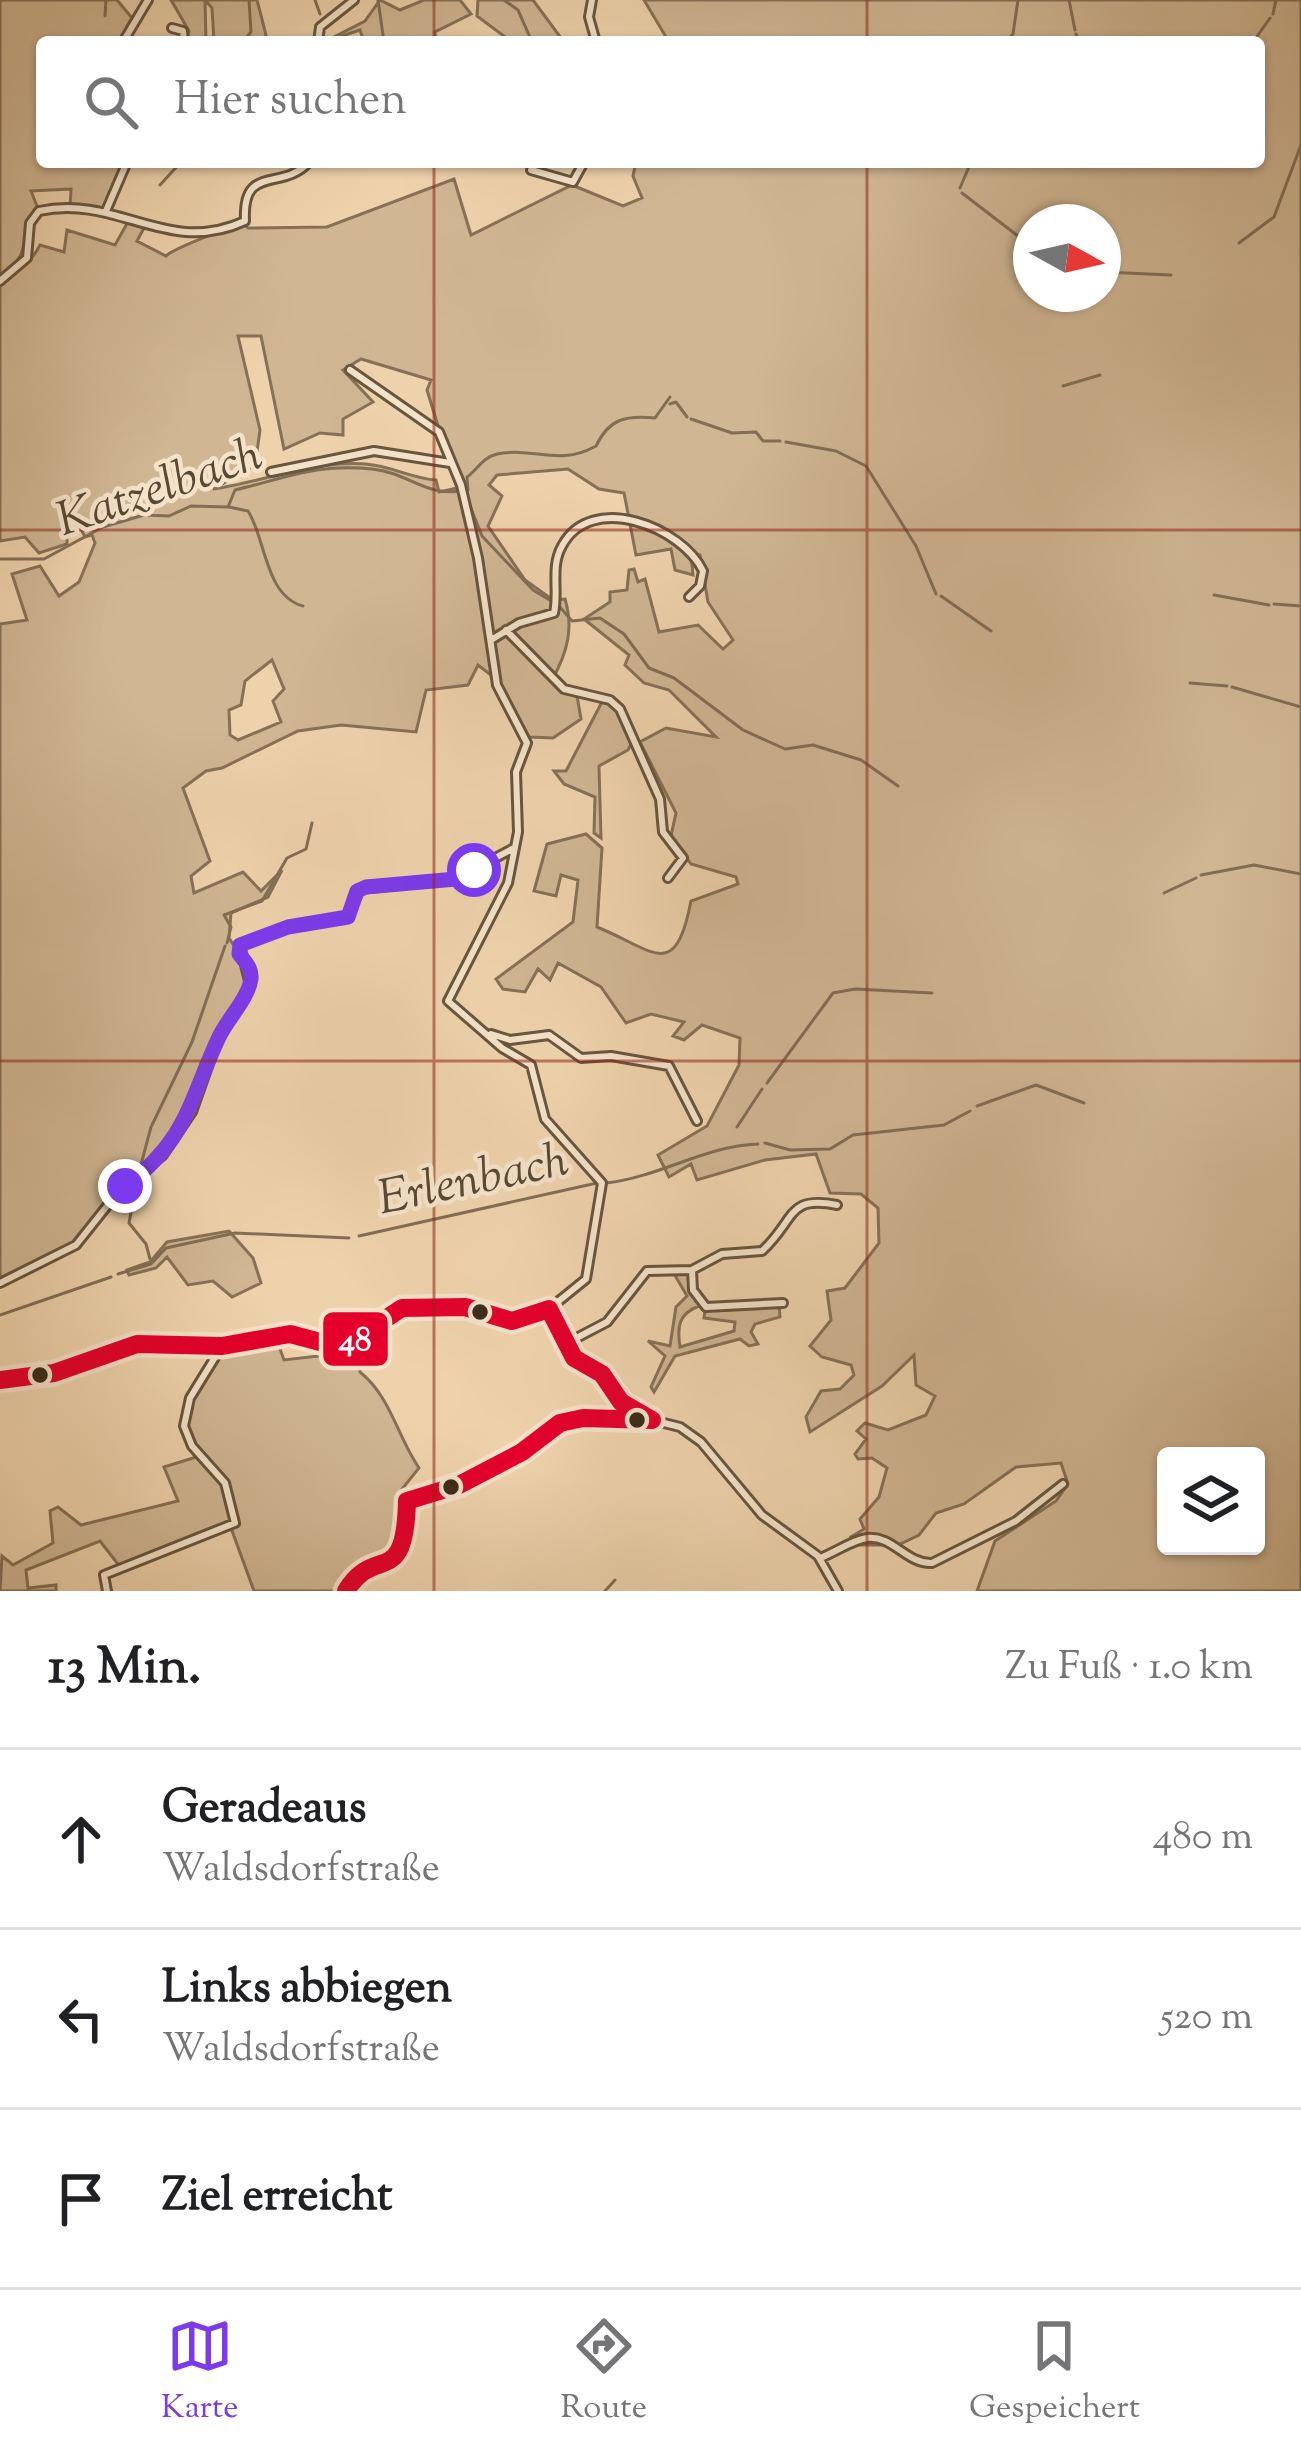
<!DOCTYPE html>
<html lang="de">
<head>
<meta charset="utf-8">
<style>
	body { margin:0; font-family:"Sorts Mill Goudy",serif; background:#f6f6f6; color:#202124 }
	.controls { position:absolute; right:36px; bottom:36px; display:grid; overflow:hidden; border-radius:12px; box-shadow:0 3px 9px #0004 }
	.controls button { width:108px; height:108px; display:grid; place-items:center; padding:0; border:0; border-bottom:3px solid #e0e0e0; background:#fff; color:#202124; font:60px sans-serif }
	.compass { position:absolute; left:1013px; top:204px; width:108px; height:108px; border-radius:50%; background:#fff; box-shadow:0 3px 9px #0004; rotate:98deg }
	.stop { position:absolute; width:36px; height:36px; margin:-27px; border:9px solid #7c3aed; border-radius:50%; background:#fff }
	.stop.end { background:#7c3aed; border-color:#fff; box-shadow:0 3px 12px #0008 }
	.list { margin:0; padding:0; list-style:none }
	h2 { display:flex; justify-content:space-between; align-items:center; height:156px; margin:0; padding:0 48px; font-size:51px }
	h2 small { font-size:39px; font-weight:400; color:#757577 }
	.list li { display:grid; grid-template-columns:78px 1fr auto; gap:36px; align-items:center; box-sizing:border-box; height:180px; padding:0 48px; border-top:3px solid #e0e0e0 }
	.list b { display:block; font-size:45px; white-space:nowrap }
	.list p { margin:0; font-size:39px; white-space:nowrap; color:#757577 }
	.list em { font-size:39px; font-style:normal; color:#757577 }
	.icon { flex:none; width:66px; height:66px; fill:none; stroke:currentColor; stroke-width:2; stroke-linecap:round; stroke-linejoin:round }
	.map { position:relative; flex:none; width:1301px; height:1591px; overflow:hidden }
	.search { position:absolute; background:#fff; box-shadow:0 3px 9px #0004; left:36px; right:36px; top:36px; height:132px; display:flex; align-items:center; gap:30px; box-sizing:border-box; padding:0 42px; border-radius:12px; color:#757577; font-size:45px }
	.sheet { height:696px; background:#fff }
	nav { display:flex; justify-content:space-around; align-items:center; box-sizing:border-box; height:168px; border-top:3px solid #e0e0e0; background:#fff; font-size:33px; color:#757577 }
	nav a { display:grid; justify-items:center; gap:6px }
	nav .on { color:#7c3aed }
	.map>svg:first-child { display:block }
	.green { fill:#d0b693; stroke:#867157; stroke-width:3; fill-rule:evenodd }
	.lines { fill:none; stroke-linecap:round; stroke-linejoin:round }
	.stream { stroke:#826e55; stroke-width:3 }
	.minor-casing { stroke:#68563f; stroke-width:12 }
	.minor { stroke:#f4e2c9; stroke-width:6 }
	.bus-1-casing { stroke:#f4e2c9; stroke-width:27 }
	.bus-1 { stroke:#e4002b; stroke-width:18 }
	.route { stroke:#7c3aed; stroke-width:15 }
	.grid { fill:none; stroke:#8f2418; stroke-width:3; stroke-opacity:0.55 }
	.bus-dot { fill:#3c2c1b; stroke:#f4e2c9; stroke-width:4.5 }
	.labels { text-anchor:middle; stroke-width:9; stroke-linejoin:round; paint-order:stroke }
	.water-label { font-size:48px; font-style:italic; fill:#594833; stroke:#f4e2c9 }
	.line-badge { stroke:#f4e2c9; stroke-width:4.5 }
	.badge-label { font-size:33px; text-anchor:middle; font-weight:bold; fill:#fff }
</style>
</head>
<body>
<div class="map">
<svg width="1301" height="1591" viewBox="0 0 1301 1591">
	<rect width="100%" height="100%" fill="#eed2ac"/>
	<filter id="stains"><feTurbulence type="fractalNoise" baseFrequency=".00167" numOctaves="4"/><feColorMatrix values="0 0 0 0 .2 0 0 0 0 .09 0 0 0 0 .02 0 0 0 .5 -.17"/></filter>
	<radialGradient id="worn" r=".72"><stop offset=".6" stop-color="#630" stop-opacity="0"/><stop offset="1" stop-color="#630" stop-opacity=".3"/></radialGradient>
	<!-- green -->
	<path class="green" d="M 0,0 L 117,0 L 132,18 L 118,42 L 42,42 L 42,162 L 126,162 L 104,210 L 70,208 L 71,189 L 31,191 L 37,206 C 16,238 37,247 0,280 Z
		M 171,0 L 257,0 L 266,35 L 262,42 L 214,42 L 212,8 L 205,0 L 206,42 L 186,42 L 189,31 Z
		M 380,0 L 400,10 L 424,0 L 460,0 L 471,14 L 435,32 L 436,42 L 364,42 L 360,30 L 324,42 L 365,21 Z
		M 478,0 L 533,0 L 564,42 L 512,42 L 477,16 Z
		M 644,0 L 1301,0 L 1301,1591 L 977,1591 L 995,1541 L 1056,1501 L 1068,1484 L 1061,1463 L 1016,1467 L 964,1504 L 936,1513 L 919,1535 L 898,1545 L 857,1545 L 851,1537 L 864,1529 L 860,1519 L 879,1497 L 887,1468 L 872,1458 L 858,1459 L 855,1454 L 866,1439 L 857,1431 L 865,1423 L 888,1430 L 926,1415 L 935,1396 L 916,1385 L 914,1355 L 882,1386 L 810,1432 L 806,1417 L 821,1391 L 840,1389 L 854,1375 L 851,1365 L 822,1357 L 810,1346 L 831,1320 L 827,1291 L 845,1288 L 879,1243 L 878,1208 L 861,1194 L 830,1193 L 816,1154 L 765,1160 L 697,1180 L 691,1164 L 669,1177 L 658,1155 L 707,1126 L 739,1065 L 740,1038 L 702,1025 L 684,1040 L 673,1036 L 684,1022 L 651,1014 L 626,1023 L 601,987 L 558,963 L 550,980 L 538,969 L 525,992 L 503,989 L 496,979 L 573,922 L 578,880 L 561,875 L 556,896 L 534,891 L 547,844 L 586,834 L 602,848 L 597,927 C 654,950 675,983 691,901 L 738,884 L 736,877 L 691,864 L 671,836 L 676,813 L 640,742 L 666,728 L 716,737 L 669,690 L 644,683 L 625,665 L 629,655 L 584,619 L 610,602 L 610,592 L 627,590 L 629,570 L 634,569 L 638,582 L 645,579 L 659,632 L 698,625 L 723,649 L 733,640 L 708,602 L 700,555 L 691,553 L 693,575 L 675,570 L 671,549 L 636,555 L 624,493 L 599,489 L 568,469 L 497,475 L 489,485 L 502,496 L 488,526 L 525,580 L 553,600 L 565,599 C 574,629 567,653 552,680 L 577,696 L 581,719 L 553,738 L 529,737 L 500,682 L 478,665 L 468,685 L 426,690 L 416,732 L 341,725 L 298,731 L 222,768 L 206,771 L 183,788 L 210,861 L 191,876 L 194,893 L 243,872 L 261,891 L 282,870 L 268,897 L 231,913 L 229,938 L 250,970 L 249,984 L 227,1019 L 192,1111 L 162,1154 L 133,1177 L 75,1243 L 0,1282 L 0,624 L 27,620 L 12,574 L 40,566 L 59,596 L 79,582 L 95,543 L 92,535 L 85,537 L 74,516 L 67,517 L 67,544 L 39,553 L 25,537 L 0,541 L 0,283 C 18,273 33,259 40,245 L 64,252 L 67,230 L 115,245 L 129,220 L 144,228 L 137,241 L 166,256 C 172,249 230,227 243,223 L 248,228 L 327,227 L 454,179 L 471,235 L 572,185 L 623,206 L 642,198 L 633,176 L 636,162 L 1259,162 L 1259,42 L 669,42 ZM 1031,222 L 1103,222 L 1103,294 L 1031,294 ZM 238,336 L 261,336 L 284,449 L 320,433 L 343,435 L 343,419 L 373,402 L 343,370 L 361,359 L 431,380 L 427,390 L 457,488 L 439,492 L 436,480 C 414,479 391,466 366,464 C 315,460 262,482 213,489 L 255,466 L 260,430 ZM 272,660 L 284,689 L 273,701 L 281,722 L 238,740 L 230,735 L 229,710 L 241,705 L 245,681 ZM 1166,1456 L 1256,1456 L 1256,1546 L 1166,1546 Z
		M 603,700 L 620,712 L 634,739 L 628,750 L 599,766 L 601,838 L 594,833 L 595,797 L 564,784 L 554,771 L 566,771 Z
		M 229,1231 L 253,1258 L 261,1283 L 232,1297 L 213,1281 L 188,1285 L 167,1257 L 156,1268 L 129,1275 L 127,1270 L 150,1262 L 167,1242 Z
		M 673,1272 L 690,1275 L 699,1306 C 678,1314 677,1327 680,1347 L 734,1331 L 735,1322 L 704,1318 L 705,1311 L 779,1305 L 780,1317 L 755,1324 L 751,1332 L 758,1344 L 749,1346 L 740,1339 L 675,1356 L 654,1392 L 651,1387 L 665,1356 L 648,1341 L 670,1346 L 676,1307 L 687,1296 Z
		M 276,1338 L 284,1360 L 363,1351 L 360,1372 C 391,1397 397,1436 419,1468 L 402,1489 C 406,1500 403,1505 404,1517 C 405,1575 375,1556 345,1591 L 254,1591 L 231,1528 L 121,1568 L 100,1541 L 26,1570 L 28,1588 L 56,1585 L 56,1591 L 0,1591 L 2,1556 L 13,1565 L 53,1543 L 50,1511 L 58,1507 L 81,1525 L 178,1501 L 164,1467 L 203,1455 L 187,1430 L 194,1396 L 225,1350 Z"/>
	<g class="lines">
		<!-- stream -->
		<path class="stream" d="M 315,0 L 320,14
			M 378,0 L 384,42
			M 504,0 L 518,10 L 532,42
			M 1069,0 L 1075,30
			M 1273,14 L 1276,0
			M 105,16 L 106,0
			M 1076,34 L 1079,42
			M 243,42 L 251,32 L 249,0
			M 1005,42 L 1013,34 L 1018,0
			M 1253,42 L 1270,18
			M 160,185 L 181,162
			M 960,188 L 971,162
			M 962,193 L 1031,246
			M 1239,243 L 1274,217 L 1301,145
			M 1103,272 L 1171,275
			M 1063,386 L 1100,375
			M 670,404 L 676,402 L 687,417
			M 691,419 L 732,433 L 756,432 L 763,441 L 780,441
			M 786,442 L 836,451 L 866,466 L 916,546 L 936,594
			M 596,446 C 609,419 625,415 655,418 L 670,397
			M 464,491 L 482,536 L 533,590 L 553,602
			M 229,507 L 248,511 C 266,539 265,596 303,606
			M 0,559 L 44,559 L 103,527 L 144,515 L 169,516 L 191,506 L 228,507 L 235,490 C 286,478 317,463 372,469 C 411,473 426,499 468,490 L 467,477 C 477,470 483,457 497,454 C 533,447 560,466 594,447
			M 1214,595 L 1269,605
			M 941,596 L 991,631
			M 1274,604 L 1301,606
			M 559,606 L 572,621 L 600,618 L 624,634 L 649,668 L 674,678 L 743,730 L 785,749 L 813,745 L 861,760 L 898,786
			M 1190,683 L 1227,686
			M 1232,687 L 1301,707
			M 1201,875 L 1254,865 L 1301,874
			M 1164,893 L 1196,878
			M 227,943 L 231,927 L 224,915 L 262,901 L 287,858 L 306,849 L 312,823
			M 767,1083 L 833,993 L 855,989 L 932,993
			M 977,1106 L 1036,1085 L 1084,1103
			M 152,1125 L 192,1042 L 225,946
			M 737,1127 L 762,1089
			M 765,1143 L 790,1150 L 830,1149 L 853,1135 L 944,1125 L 970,1111
			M 139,1172 L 151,1127
			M 137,1181 L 129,1223 L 146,1244 L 150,1259
			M 606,1183 C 660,1177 704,1146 758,1144
			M 359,1236 L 597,1183
			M 118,1274 L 151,1264 L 166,1248 L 235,1233 L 349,1238
			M 0,1315 L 111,1277
			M 605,1591 L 615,1580"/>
		<!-- minor casing -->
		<g class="minor-casing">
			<path id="minor" d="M 592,0 L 589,17 L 596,42
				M 172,28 L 183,31 L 184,42
				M 123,42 L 148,0
				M 318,42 L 320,27 L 354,0
				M 531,170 L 573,182 L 584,162
				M 106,211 L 127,162
				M 0,281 L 27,258 L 30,223 L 39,211 C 119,194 166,257 245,221 C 242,163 282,192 309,162
				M 271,472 L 374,451 L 450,463
				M 506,630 L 564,689 L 610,700 L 620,709 L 660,799 L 663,832 L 683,858 L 668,878
				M 491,640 L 519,623 L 554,613 C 559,591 550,567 562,546 C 591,491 682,527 703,571 L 700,586 L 689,597
				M 491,1034 L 510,1040 L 549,1035 L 581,1058 L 611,1056 L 669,1066 L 697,1121
				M 692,1270 L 693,1290 L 706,1307 L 783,1303
				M 0,1283 L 76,1245 L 119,1191 L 163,1155 L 192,1112 L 217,1041 L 250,985 L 240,945 L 288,927 L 348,917 L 360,889 L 456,879 L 512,849
				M 549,1309 L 574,1358 L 602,1374 L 621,1402 L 652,1420
				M 565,1344 L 607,1322 L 647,1271 L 692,1270 L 722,1254 L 762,1251 C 796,1220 786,1195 837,1205
				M 0,1380 L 54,1373 L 137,1344 L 222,1346 L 290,1334 L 324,1343 L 352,1341 L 402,1308 L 465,1307 L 512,1321 L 525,1319 L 549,1309 L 586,1279 L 602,1183 L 545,1119 L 531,1065 L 502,1048 L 448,1001 L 508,883 L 518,832 L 516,772 L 527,743 L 497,685 L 478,558 L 461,485 L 439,432 L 350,370
				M 820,1558 C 834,1553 852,1540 867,1538 C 893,1535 906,1564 932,1563 L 1016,1521 L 1063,1484
				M 107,1591 L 104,1575 L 235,1523 L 225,1483 L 192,1446 L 184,1426 L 190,1398 L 222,1346
				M 346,1591 L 352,1581 L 398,1560 L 406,1544 L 407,1501 L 459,1485 L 522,1452 L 560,1423 L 583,1418 L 652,1420 L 680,1427 L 701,1442 L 762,1515 L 818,1556 L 838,1591"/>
		</g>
		<!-- minor -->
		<use href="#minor" class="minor"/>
		<!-- bus-1 casing -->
		<g class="bus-1-casing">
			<path id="bus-1" d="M 0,1380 L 54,1373 L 137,1344 L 222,1346 L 290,1334 L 324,1343 L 352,1341 L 402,1308 L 465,1307 L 512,1321 L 549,1309 L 574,1358 L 602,1374 L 621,1402 L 652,1420
				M 346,1591 C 375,1543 405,1591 407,1501 L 459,1485 L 522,1452 L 560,1423 L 583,1418 L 652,1420"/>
		</g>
		<!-- bus-1 -->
		<use href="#bus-1" class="bus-1"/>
	</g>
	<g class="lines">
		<!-- route -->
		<path class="route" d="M 125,1186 C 187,1141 189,1101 219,1037 C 228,1018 248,999 251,979 C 252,968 246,963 239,954 L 240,945 L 288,927 L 348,917 L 357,891 L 366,887 L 456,879 L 474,870"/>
	</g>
	<!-- grid -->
	<path class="grid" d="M 434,0 L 434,42M 867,0 L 867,42M 434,162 L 434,1591M 867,162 L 867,1591M 0,530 L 1301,530M 0,1061 L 1301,1061"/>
	<!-- markers -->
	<g class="bus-dot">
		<circle cx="480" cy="1312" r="10"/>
		<circle cx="40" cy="1375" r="10"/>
		<circle cx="637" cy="1420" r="10"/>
		<circle cx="451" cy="1487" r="10"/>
	</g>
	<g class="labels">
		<!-- water labels -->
		<g class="water-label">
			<text transform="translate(158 485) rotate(-19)" y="17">Katzelbach</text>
			<text transform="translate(472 1177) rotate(-12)" y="17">Erlenbach</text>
		</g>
	</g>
	<rect class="line-badge" x="321" y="1310" width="69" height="58" rx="12" fill="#e4002b"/>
	<g class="badge-label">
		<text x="355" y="1350">48</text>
	</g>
	<rect width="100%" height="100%" filter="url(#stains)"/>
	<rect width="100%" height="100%" fill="url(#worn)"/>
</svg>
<div class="controls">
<button><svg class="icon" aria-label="layers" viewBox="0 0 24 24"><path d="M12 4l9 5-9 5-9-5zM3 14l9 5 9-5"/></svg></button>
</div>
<svg class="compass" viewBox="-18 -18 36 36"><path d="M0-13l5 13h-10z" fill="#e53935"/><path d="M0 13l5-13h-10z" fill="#757577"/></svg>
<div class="stop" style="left:474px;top:870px"></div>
<div class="stop end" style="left:125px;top:1186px"></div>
<div class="search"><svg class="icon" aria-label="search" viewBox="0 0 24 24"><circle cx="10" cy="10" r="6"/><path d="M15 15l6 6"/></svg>Hier suchen</div>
</div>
<section class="sheet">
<h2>13 Min.<small>Zu Fuß · 1.0 km</small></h2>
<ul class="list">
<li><svg class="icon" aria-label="ahead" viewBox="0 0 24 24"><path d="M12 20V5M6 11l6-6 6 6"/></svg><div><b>Geradeaus</b><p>Waldsdorfstraße</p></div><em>480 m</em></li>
<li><svg class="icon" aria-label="left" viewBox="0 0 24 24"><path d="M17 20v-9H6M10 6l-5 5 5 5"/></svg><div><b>Links abbiegen</b><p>Waldsdorfstraße</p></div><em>520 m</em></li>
<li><svg class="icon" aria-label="arrive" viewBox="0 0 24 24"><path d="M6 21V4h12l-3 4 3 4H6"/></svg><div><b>Ziel erreicht</b></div></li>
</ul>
</section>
<nav>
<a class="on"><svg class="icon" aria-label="map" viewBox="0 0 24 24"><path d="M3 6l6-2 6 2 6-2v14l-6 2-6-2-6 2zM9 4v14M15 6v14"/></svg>Karte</a>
<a><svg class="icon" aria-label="directions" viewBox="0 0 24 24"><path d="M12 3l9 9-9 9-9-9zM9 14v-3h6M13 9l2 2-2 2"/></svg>Route</a>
<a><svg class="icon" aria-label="saved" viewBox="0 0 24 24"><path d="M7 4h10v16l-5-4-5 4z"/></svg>Gespeichert</a>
</nav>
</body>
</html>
